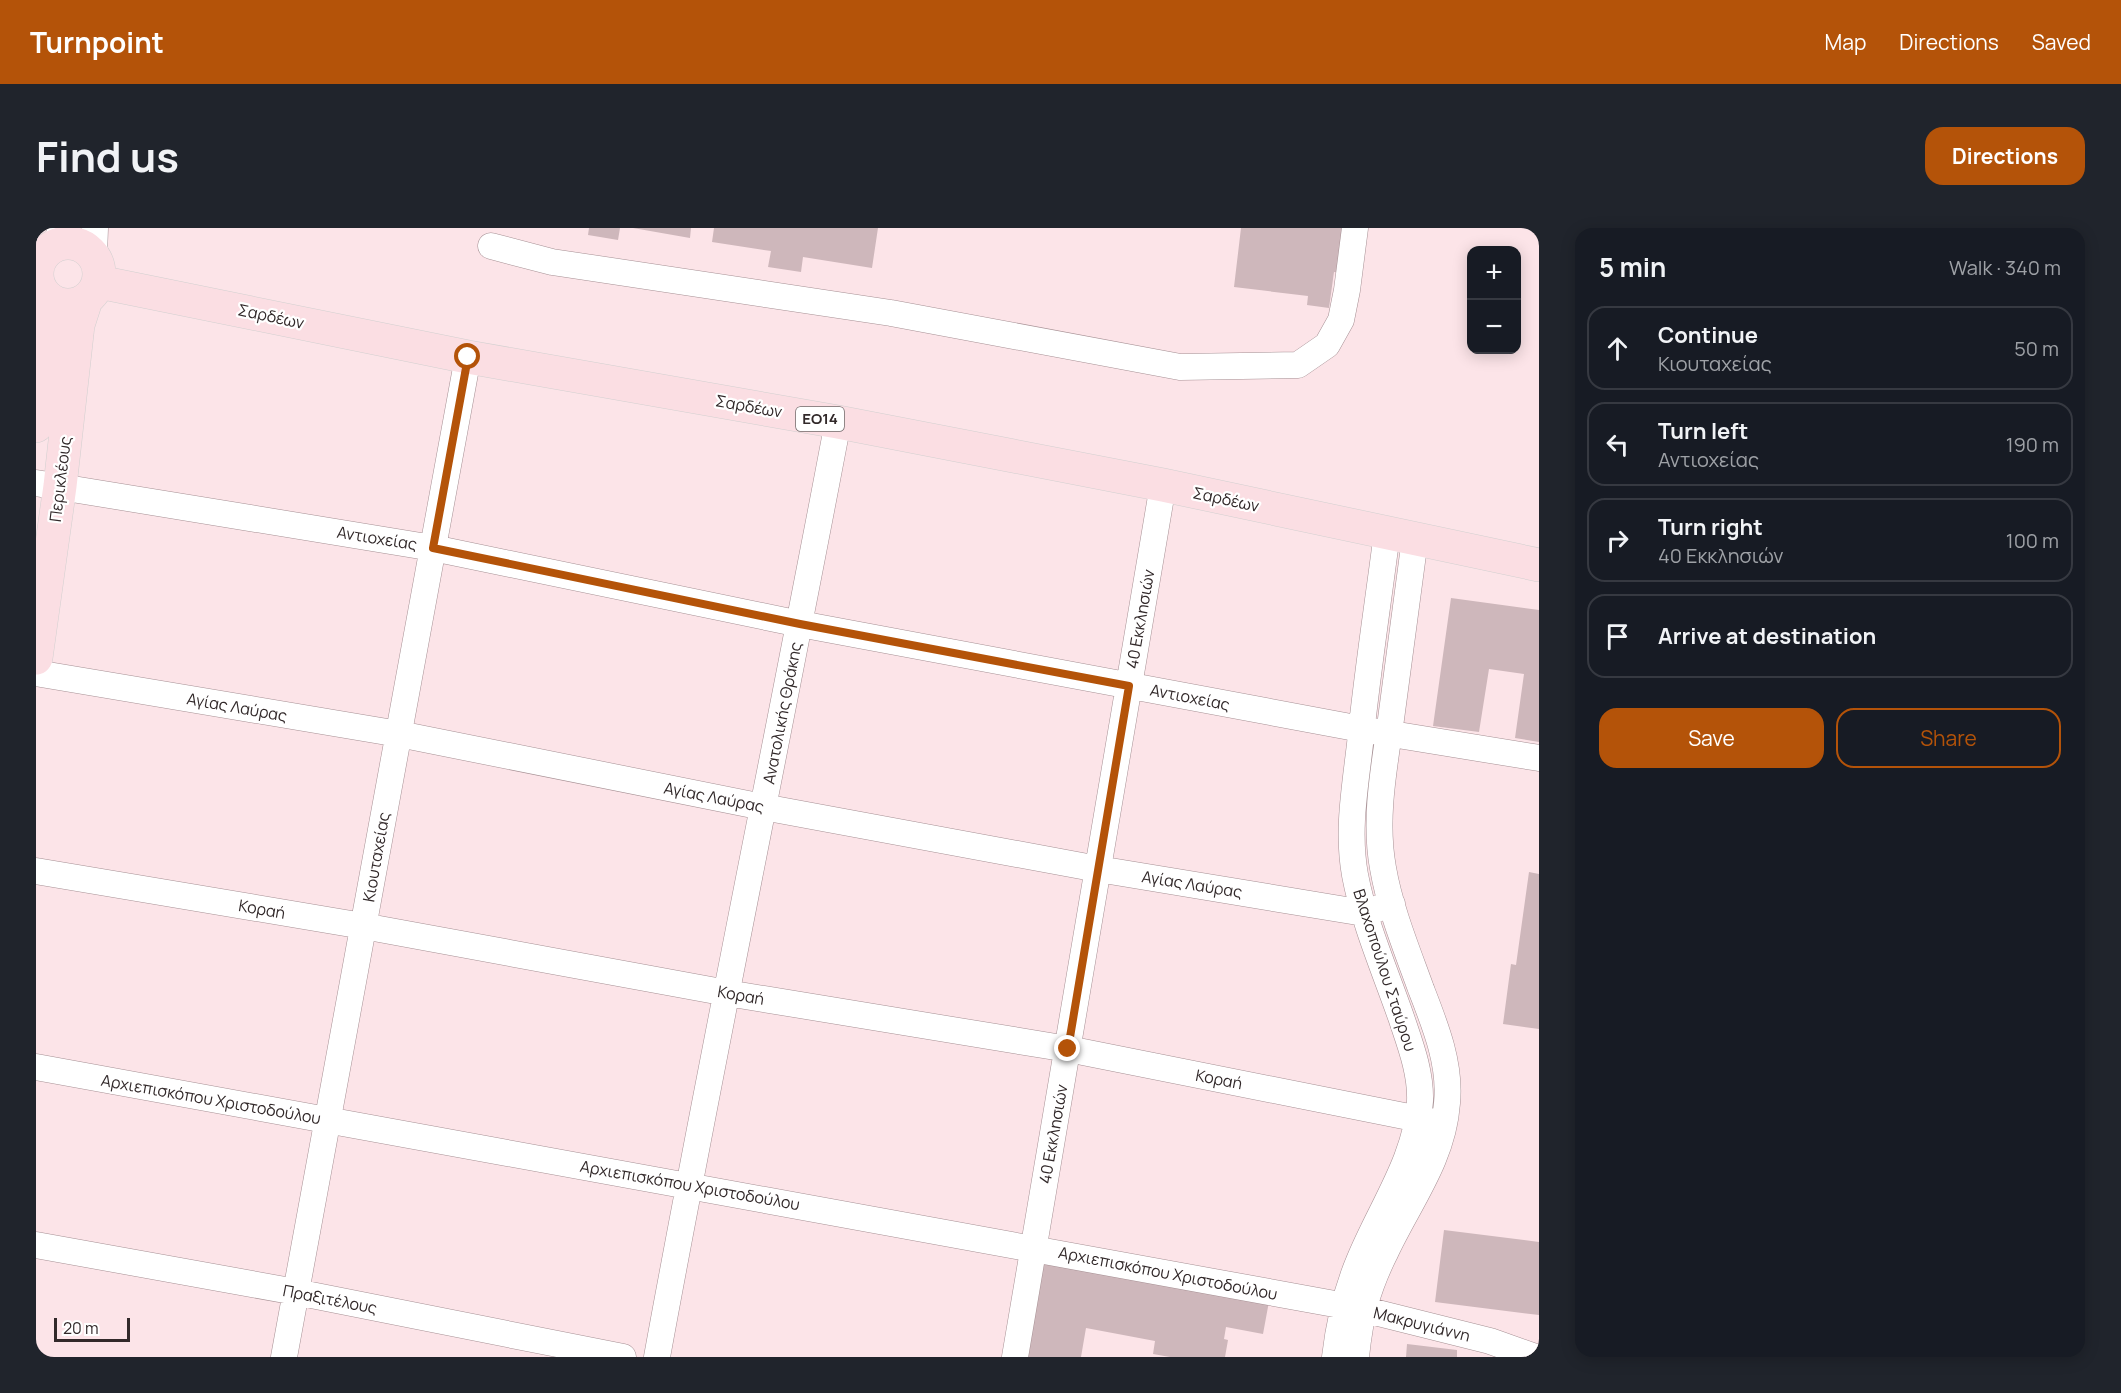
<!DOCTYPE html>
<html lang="en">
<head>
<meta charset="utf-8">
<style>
	body { margin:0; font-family:Manrope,sans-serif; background:#20242c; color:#f1f3f6 }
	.controls { position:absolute; right:18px; top:18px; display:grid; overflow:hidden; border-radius:12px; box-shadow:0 3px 15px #0003 }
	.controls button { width:54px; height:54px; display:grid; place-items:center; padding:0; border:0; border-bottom:2px solid #363941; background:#171b24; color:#f1f3f6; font:30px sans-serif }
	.scale { position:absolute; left:18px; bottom:15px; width:76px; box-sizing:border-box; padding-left:6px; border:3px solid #32292a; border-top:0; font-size:16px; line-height:21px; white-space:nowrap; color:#32292a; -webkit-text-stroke:4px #fff; paint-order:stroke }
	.stop { position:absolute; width:18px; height:18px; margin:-14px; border:4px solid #b45309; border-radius:50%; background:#fff }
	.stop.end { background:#b45309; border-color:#fff; box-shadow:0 2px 6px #0008 }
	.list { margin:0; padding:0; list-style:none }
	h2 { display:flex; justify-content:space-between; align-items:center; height:78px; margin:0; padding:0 24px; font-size:26px }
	h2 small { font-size:20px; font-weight:400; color:#9ea1a6 }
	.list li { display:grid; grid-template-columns:39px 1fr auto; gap:18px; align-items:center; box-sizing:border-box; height:84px; margin:0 12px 12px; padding:0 12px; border:2px solid #363941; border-radius:18px }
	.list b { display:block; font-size:22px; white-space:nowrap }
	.list p { margin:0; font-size:20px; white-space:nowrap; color:#9ea1a6 }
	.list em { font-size:20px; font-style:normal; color:#9ea1a6 }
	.actions { display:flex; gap:12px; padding:18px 24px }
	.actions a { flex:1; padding:14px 0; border:2px solid #b45309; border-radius:18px; text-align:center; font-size:21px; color:#b45309 }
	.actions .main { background:#b45309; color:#fff }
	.icon { flex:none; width:33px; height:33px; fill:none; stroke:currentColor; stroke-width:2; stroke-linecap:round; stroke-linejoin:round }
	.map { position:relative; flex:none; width:1503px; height:1129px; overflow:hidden; border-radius:18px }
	header { display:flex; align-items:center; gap:36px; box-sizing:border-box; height:84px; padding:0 30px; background:#b45309; color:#fff }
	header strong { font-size:28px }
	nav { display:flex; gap:33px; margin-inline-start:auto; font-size:21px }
	.intro { display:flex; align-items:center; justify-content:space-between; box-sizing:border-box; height:144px; padding:0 36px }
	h1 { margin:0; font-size:42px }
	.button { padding:15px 27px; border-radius:18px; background:#b45309; color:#fff; font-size:21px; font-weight:700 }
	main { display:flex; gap:36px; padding:0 36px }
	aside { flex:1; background:#171b24; border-radius:18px; box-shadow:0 3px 15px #0003 }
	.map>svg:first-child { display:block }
	.building { fill:#ceb7bb }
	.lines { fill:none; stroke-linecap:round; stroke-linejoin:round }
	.minor-casing { stroke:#a69094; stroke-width:27 }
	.major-casing { stroke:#d2d0d0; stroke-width:34 }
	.minor { stroke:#fff; stroke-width:26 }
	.major { stroke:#fbdee3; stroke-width:33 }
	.route { stroke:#b45309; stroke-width:8 }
	.labels { text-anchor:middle; stroke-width:4.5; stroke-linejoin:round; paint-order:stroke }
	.shield { fill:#fff; stroke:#70696a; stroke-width:1.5 }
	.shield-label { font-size:15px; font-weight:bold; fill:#32292a }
	.street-label { font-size:16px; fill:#32292a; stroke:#fff }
</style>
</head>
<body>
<header>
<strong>Turnpoint</strong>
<nav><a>Map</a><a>Directions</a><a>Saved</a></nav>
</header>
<div class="intro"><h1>Find us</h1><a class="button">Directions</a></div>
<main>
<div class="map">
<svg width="1503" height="1129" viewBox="0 0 1503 1129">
	<rect width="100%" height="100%" fill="#fce4e8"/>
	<!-- building -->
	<path class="building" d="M 553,0 L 584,0 L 582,12 L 552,7 Z
		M 597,0 L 655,0 L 654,10 Z
		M 678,0 L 842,0 L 836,40 L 767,29 L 765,44 L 732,39 L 735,23 L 676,14 Z
		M 1205,0 L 1310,0 L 1304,45 L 1298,44 L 1293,80 L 1271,77 L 1272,68 L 1198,59 Z
		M 1415,370 L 1503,382 L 1503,514 L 1479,510 L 1488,446 L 1453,441 L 1443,504 L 1397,498 Z
		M 1493,644 L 1503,646 L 1503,801 L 1467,796 L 1475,736 L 1480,737 Z
		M 1408,1002 L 1503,1014 L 1503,1087 L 1399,1074 Z
		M 1002,1027 L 1234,1068 L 1227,1106 L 1190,1099 L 1188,1111 L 1192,1112 L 1189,1129 L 1134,1129 L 1117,1126 L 1119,1113 L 1050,1100 L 1045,1129 L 984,1129 Z
		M 1371,1116 L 1421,1122 L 1421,1129 L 1370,1129 Z"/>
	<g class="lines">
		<!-- minor casing -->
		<g class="minor-casing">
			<path id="minor" d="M 20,17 L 25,0
				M 455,18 L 516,34 L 855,85 L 1144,139 L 1262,137 L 1291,117 L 1305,92 L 1311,62 L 1319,0
				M 58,27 L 59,0
				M 0,255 L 397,320 L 764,396 L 1325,501 L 1503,530
				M 0,445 L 363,506 L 727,579 L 1062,641 L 1328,685 L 1356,676
				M 0,643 L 327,698 L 691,765 L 1032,821 L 1408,896
				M 0,839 L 1326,1081 L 1454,1113 L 1499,1129
				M 0,1017 L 260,1064 L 587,1129
				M 248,1129 L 432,129
				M 621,1129 C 678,817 743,506 802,194
				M 979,1129 L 1127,257
				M 1299,1129 C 1303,1095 1310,1064 1323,1033 C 1344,981 1381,930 1384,873 C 1385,844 1374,816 1365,789 C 1349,743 1328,695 1319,647 C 1311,603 1319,560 1324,516 C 1331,446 1342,375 1351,305
				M 1320,1129 C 1324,1089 1331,1061 1349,1025 C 1372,975 1407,932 1411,875 C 1415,836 1399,797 1385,761 C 1371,722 1354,681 1347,640 C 1338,591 1348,540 1355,491 C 1363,431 1371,371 1379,311"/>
		</g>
		<!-- major casing -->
		<g class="major-casing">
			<path id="major" d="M1 46a31 31 0 1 1 62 0a31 31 0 1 1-62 0Z
				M 63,54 L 432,129 L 802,194 L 1127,257 L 1503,337
				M 0,198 L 11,96 L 10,68
				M 0,430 L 24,258 L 42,97 L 50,72"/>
		</g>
		<!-- minor -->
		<use href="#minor" class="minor"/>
		<!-- major -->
		<use href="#major" class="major"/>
	</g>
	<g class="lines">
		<!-- route -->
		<path class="route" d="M 432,129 L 397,320 L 764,396 L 1093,458 L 1032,821"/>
	</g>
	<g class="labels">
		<!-- shield labels -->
		<rect class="shield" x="760" y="179" width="48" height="24" rx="4.5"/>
		<g class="shield-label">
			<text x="784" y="196">ΕΟ14</text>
		</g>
		<!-- street labels -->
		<g class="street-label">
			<text transform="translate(235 88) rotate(12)" y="6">Σαρδέων</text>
			<text transform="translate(713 178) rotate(10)" y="6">Σαρδέων</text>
			<text transform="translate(24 251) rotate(-83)" y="6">Περικλέους</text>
			<text transform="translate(1190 271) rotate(12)" y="6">Σαρδέων</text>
			<text transform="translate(341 310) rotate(9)" y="6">Αντιοχείας</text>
			<text transform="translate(1104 391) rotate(-80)" y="6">40 Εκκλησιών</text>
			<text transform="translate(1154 469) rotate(11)" y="6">Αντιοχείας</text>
			<text transform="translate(201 479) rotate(10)" y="6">Αγίας Λαύρας</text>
			<text transform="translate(746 485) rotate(-79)" y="6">Ανατολικής Θράκης</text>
			<text transform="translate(678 569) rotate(11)" y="6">Αγίας Λαύρας</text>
			<text transform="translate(340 629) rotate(-80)" y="6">Κιουταχείας</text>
			<text transform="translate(1156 656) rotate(9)" y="6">Αγίας Λαύρας</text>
			<text transform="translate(226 681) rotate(10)" y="6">Κοραή</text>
			<text transform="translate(1349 742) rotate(72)" y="6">Βλαχοπούλου Σταύρου</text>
			<text transform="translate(705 767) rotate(10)" y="6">Κοραή</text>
			<text transform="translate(1183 851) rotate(11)" y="6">Κοραή</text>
			<text transform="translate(175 871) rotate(10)" y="6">Αρχιεπισκόπου Χριστοδούλου</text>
			<text transform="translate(1017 906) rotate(-80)" y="6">40 Εκκλησιών</text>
			<text transform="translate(654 957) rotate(10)" y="6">Αρχιεπισκόπου Χριστοδούλου</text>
			<text transform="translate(1132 1045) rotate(11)" y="6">Αρχιεπισκόπου Χριστοδούλου</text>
			<text transform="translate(294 1071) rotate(11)" y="6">Πραξιτέλους</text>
			<text transform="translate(1386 1096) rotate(14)" y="6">Μακρυγιάννη</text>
		</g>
	</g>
</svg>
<div class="controls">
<button>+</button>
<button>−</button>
</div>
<div class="scale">20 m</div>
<div class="stop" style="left:432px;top:129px"></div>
<div class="stop end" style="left:1032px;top:821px"></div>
</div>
<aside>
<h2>5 min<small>Walk · 340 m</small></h2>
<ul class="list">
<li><svg class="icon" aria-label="ahead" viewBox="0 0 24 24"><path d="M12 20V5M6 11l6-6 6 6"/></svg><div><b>Continue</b><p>Κιουταχείας</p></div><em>50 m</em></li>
<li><svg class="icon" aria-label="left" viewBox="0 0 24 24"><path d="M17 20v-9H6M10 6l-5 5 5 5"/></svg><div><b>Turn left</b><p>Αντιοχείας</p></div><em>190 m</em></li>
<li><svg class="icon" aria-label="right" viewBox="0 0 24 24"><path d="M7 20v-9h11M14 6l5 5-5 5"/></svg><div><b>Turn right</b><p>40 Εκκλησιών</p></div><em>100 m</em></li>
<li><svg class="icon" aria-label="arrive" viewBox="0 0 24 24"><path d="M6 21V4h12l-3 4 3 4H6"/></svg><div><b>Arrive at destination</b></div></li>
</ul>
<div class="actions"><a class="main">Save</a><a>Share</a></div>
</aside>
</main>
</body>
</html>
